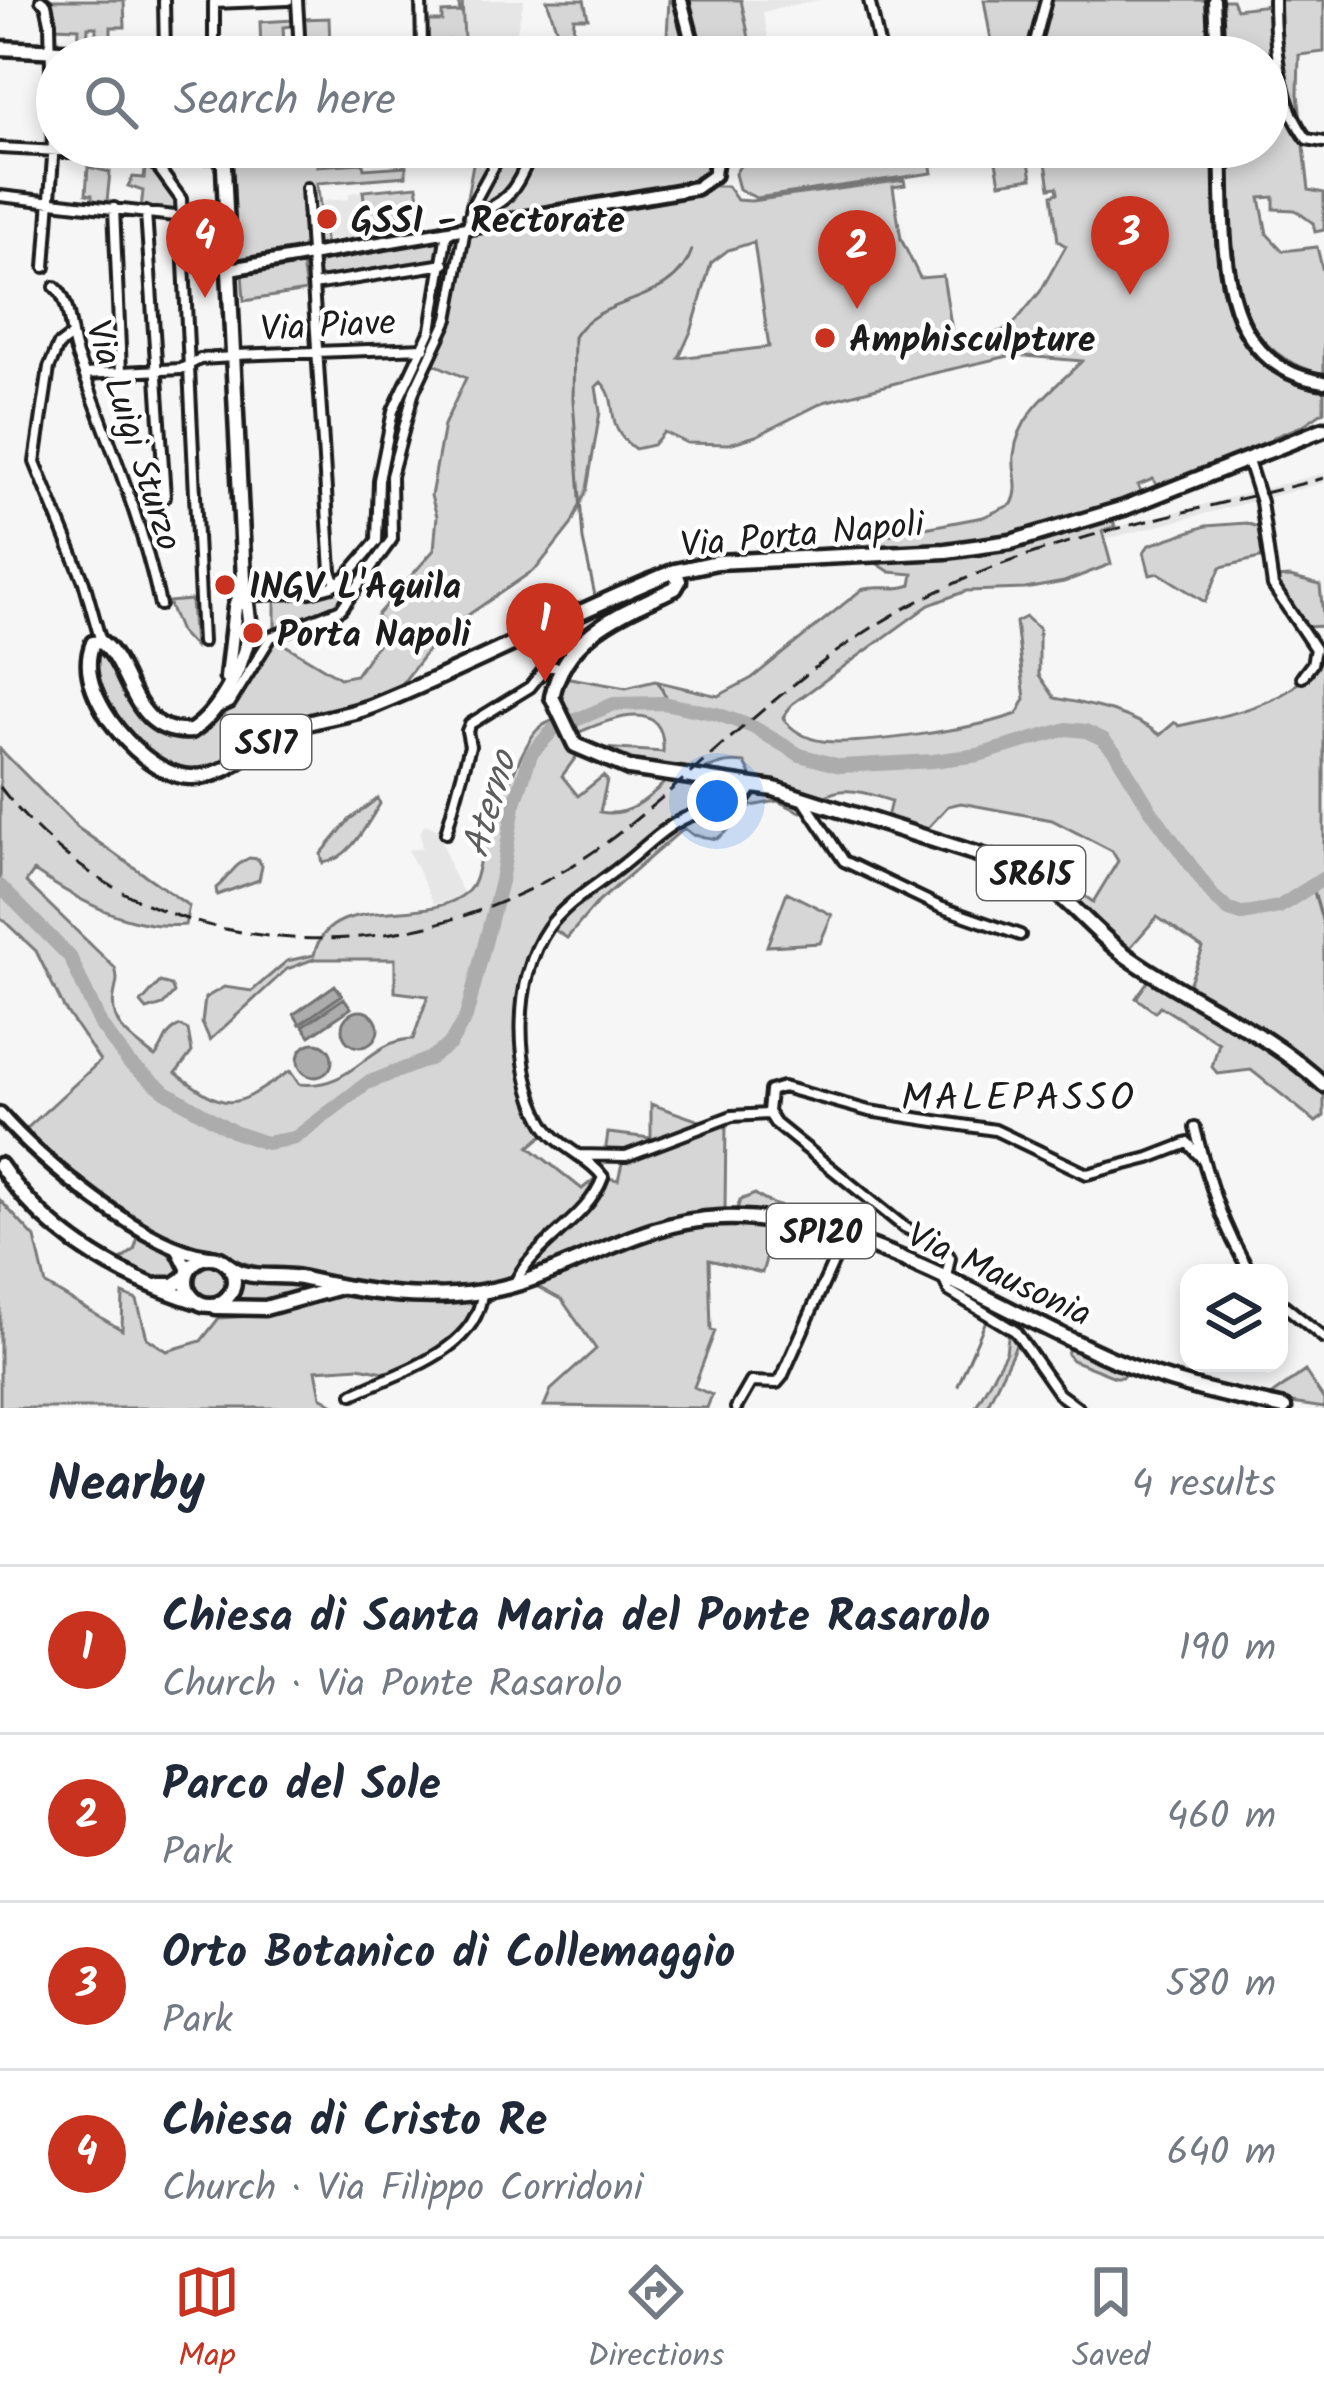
<!DOCTYPE html>
<html lang="en">
<head>
<meta charset="utf-8">
<style>
	body { margin:0; font-family:Kalam,sans-serif; background:#f6f6f7; color:#1f2937 }
	.controls { position:absolute; right:36px; bottom:36px; display:grid; overflow:hidden; border-radius:24px; box-shadow:0 6px 18px #0003 }
	.controls button { width:108px; height:108px; display:grid; place-items:center; padding:0; border:0; border-bottom:3px solid #e0e1e3; background:#fff; color:#1f2937; font:60px sans-serif }
	.you { position:absolute; left:717px; top:801px; width:42px; height:42px; margin:-30px; border:9px solid #fff; border-radius:50%; background:#1a73e8; box-shadow:0 0 0 18px #1a73e833 }
	.badge { display:grid; place-items:center; width:78px; height:78px; border-radius:50%; background:#c8321e; color:#fff; font-size:39px; font-weight:700 }
	.pin { position:absolute; translate:-50% -99px; filter:drop-shadow(0 3px 6px #0008) }
	.pin::after { content:''; position:absolute; top:63px; width:42px; height:36px; background:inherit; clip-path:polygon(0 0,100% 0,50% 100%) }
	.list { margin:0; padding:0; list-style:none }
	h2 { display:flex; justify-content:space-between; align-items:center; height:156px; margin:0; padding:0 48px; font-size:51px }
	h2 small { font-size:39px; font-weight:400; color:#747a83 }
	.list li { display:grid; grid-template-columns:78px 1fr auto; gap:36px; align-items:center; box-sizing:border-box; height:168px; padding:0 48px; border-top:3px solid #e0e1e3 }
	.list b { display:block; font-size:45px; white-space:nowrap }
	.list p { margin:0; font-size:39px; white-space:nowrap; color:#747a83 }
	.list em { font-size:39px; font-style:normal; color:#747a83 }
	.icon { flex:none; width:66px; height:66px; fill:none; stroke:currentColor; stroke-width:2; stroke-linecap:round; stroke-linejoin:round }
	.map { position:relative; flex:none; width:1324px; height:1408px; overflow:hidden }
	.search { position:absolute; background:#fff; box-shadow:0 6px 18px #0003; left:36px; right:36px; top:36px; height:132px; display:flex; align-items:center; gap:30px; box-sizing:border-box; padding:0 42px; border-radius:66px; color:#747a83; font-size:45px }
	.sheet { height:828px; background:#fff }
	nav { display:flex; justify-content:space-around; align-items:center; box-sizing:border-box; height:168px; border-top:3px solid #e0e1e3; background:#fff; font-size:33px; color:#747a83 }
	nav a { display:grid; justify-items:center; gap:6px }
	nav .on { color:#c8321e }
	.map>svg:first-child { display:block }
	.built { fill:#e6e6e6 }
	.green { fill:#d6d6d6; stroke:#797979; stroke-width:3; fill-rule:evenodd }
	.water { fill:#acacac; stroke:#727272; stroke-width:3 }
	.lines { fill:none; stroke-linecap:round; stroke-linejoin:round }
	.stream { stroke:#727272; stroke-width:3 }
	.river { stroke:#acacac; stroke-width:14 }
	.minor-casing { stroke:#1c1c1c; stroke-width:16 }
	.secondary-casing { stroke:#1c1c1c; stroke-width:20 }
	.primary-casing { stroke:#1c1c1c; stroke-width:21 }
	.trunk-casing { stroke:#1c1c1c; stroke-width:21 }
	.minor { stroke:#fff; stroke-width:8 }
	.secondary { stroke:#fff; stroke-width:10 }
	.primary { stroke:#fff; stroke-width:12 }
	.trunk { stroke:#fff; stroke-width:12 }
	.rail { stroke:#1c1c1c; stroke-width:3; stroke-dasharray:18 9; stroke-linecap:butt }
	.poi-dot { fill:#c8321e; stroke:#fff; stroke-width:4.5 }
	.labels { text-anchor:middle; stroke-width:9; stroke-linejoin:round; paint-order:stroke }
	.shield { fill:#fff; stroke:#606060; stroke-width:3 }
	.shield-label { font-size:33px; font-weight:bold; fill:#1c1c1c }
	.poi-label { font-size:36px; font-weight:bold; fill:#1c1c1c; stroke:#fff; text-anchor:start }
	.street-label { font-size:36px; fill:#1c1c1c; stroke:#fff }
	.water-label { font-size:39px; font-style:italic; fill:#5d5d5d; stroke:#fff }
	.neighbourhood-label { font-size:39px; letter-spacing:3px; fill:#1c1c1c; stroke:#fff }
</style>
</head>
<body>
<div class="map">
<svg width="1324" height="1408" viewBox="0 0 1324 1408">
	<rect width="100%" height="100%" fill="#f6f6f6"/>
	<filter id="ink" filterUnits="userSpaceOnUse"><feTurbulence type="fractalNoise" baseFrequency=".00833" numOctaves="2"/><feDisplacementMap in="SourceGraphic" scale="24" xChannelSelector="R" yChannelSelector="G"/><feConvolveMatrix kernelMatrix="1 2 1 2 8 2 1 2 1" color-interpolation-filters="sRGB"/></filter>
	<g filter="url(#ink)">
		<!-- built -->
		<path class="built" d="M 462,0 L 524,0 L 515,39 L 464,40 Z
			M 741,0 L 819,0 L 763,12 L 772,57 L 753,57 Z
			M 363,191 L 369,236 L 326,240 L 325,230 L 321,230 L 323,201 L 349,199 L 349,193 Z
			M 217,203 L 219,238 L 208,257 L 194,259 L 193,251 L 190,250 L 188,205 Z
			M 1324,473 L 1324,483 L 1103,540 L 1102,531 Z
			M 425,824 L 439,830 L 451,870 L 464,894 L 456,899 L 434,904 L 408,850 L 422,848 L 420,833 Z"/>
		<!-- green -->
		<path class="green" d="M 46,0 L 124,0 L 125,27 L 111,27 L 111,36 L 96,36 L 96,27 L 88,27 L 87,48 L 78,47 L 79,28 L 54,27 Z
			M 458,0 L 462,0 L 464,40 L 425,42 L 424,3 L 426,21 L 442,21 L 442,13 L 460,12 Z
			M 547,0 L 584,0 L 588,18 L 574,18 L 573,33 L 557,31 Z
			M 669,0 L 676,0 L 691,57 L 677,57 L 678,37 L 667,36 Z
			M 688,0 L 741,0 L 753,57 L 702,57 Z
			M 984,0 L 1040,0 L 1042,10 L 1027,57 L 994,57 Z
			M 1052,0 L 1206,0 L 1209,57 L 1036,57 Z
			M 1222,0 L 1232,0 L 1236,9 L 1278,4 L 1278,0 L 1324,0 L 1324,52 L 1299,55 L 1298,94 L 1309,190 L 1324,193 L 1324,230 L 1315,232 L 1313,223 L 1295,210 L 1274,209 L 1274,197 L 1260,198 L 1267,234 L 1283,251 L 1317,247 L 1324,276 L 1324,374 C 1214,350 1233,234 1229,147 L 1267,147 L 1267,57 L 1224,57 Z
			M 329,18 L 330,47 L 303,48 L 302,19 Z
			M 293,20 L 293,26 L 283,27 L 284,44 L 294,45 L 294,48 L 261,50 L 260,22 Z
			M 145,147 L 215,147 L 216,164 L 160,165 L 144,153 Z
			M 228,147 L 315,147 L 317,166 L 363,163 L 364,169 L 406,166 L 406,176 L 317,183 L 326,247 L 243,263 L 234,257 Z
			M 476,147 L 561,147 L 562,153 L 672,158 L 673,147 L 712,147 L 706,177 L 715,186 L 727,186 L 737,200 L 751,201 L 904,180 L 905,185 L 893,187 L 901,239 L 920,278 L 943,276 L 955,349 L 1011,327 L 1040,292 L 1066,246 L 1058,241 L 1052,195 L 1058,193 L 1057,187 L 1050,188 L 1045,156 L 1049,154 L 1048,147 L 1214,147 C 1218,221 1204,321 1271,369 C 1288,381 1304,389 1324,390 L 1324,411 L 1302,426 L 1274,437 L 1275,443 L 1159,490 L 1153,479 L 1138,485 L 1143,496 L 1112,517 L 1115,527 L 1102,531 L 1111,564 L 1064,582 L 1025,589 L 966,591 L 929,605 L 792,704 L 783,718 C 791,730 807,739 822,741 C 861,746 980,728 1017,714 L 1025,699 L 1016,622 L 1026,617 L 1039,629 L 1039,675 L 1055,698 C 1090,705 1130,712 1160,735 L 1175,722 L 1179,726 C 1216,717 1255,711 1288,691 C 1302,683 1309,666 1324,662 L 1324,1078 L 1278,1042 L 1188,987 L 1203,948 L 1157,917 L 1128,950 L 1066,897 L 1074,888 L 1093,902 L 1118,861 L 1112,851 L 1052,820 L 961,803 L 948,806 L 926,830 L 887,818 L 891,801 C 850,788 837,783 801,812 L 777,801 L 736,809 L 739,821 L 717,839 L 693,835 L 684,828 L 596,904 L 567,938 L 547,925 L 519,1008 L 517,1036 L 546,1133 L 529,1147 L 582,1189 L 598,1176 L 618,1180 L 623,1159 L 605,1153 L 608,1133 L 651,1138 L 651,1104 L 711,1125 L 726,1121 L 725,1211 C 688,1217 652,1223 617,1236 C 577,1252 539,1274 497,1283 C 384,1307 232,1271 132,1216 C 92,1193 56,1163 22,1133 L 100,1061 L 64,1008 L 36,951 L 0,917 L 0,749 L 78,828 L 189,906 L 185,925 C 130,930 79,901 34,871 L 26,882 L 115,968 C 119,980 116,984 114,996 C 109,1027 134,1040 155,1057 C 166,1045 163,1033 180,1026 L 188,1030 L 192,1052 L 176,1073 C 232,1116 234,1107 290,1071 L 299,1084 C 354,1090 367,1040 413,1039 L 428,996 L 395,992 L 395,959 L 314,959 L 287,969 L 210,1040 L 202,1023 L 205,998 L 224,987 L 252,991 L 287,961 L 314,955 C 329,888 427,930 468,891 C 477,882 477,868 481,856 C 488,832 522,743 539,728 C 544,724 550,722 556,719 L 565,740 L 579,753 L 562,776 L 578,796 L 603,776 L 607,780 L 600,812 C 627,818 648,799 666,781 L 696,785 L 695,803 L 721,805 L 752,797 L 757,787 L 745,763 C 718,759 711,772 689,772 C 653,771 619,760 586,747 L 663,752 C 666,692 605,722 572,735 L 556,698 L 564,677 L 626,688 L 655,681 L 718,696 L 752,678 L 861,590 C 879,584 894,592 911,585 L 913,574 L 890,572 L 858,551 L 858,545 L 872,538 L 983,517 L 1012,504 C 1021,487 1012,473 1014,455 C 1018,413 1054,389 1082,361 L 1013,355 L 926,375 L 824,402 L 756,436 L 729,444 L 687,443 L 664,432 L 653,445 L 635,449 C 601,425 622,403 601,382 L 596,387 L 600,412 L 587,489 L 571,525 L 537,568 L 440,634 L 399,688 L 331,713 L 208,770 C 147,779 91,705 96,649 L 106,652 L 130,698 L 176,735 C 225,740 250,672 275,639 L 340,678 L 356,675 L 389,627 L 376,616 L 434,550 L 437,516 L 431,496 L 444,425 L 466,378 L 432,363 C 453,318 467,269 472,220 L 463,220 ZM 754,242 L 769,347 L 679,358 L 692,329 L 711,263 L 728,250 Z
			M 803,147 L 928,147 L 932,173 L 756,198 L 739,189 L 735,174 L 744,159 Z
			M 1026,147 L 1032,178 L 1000,183 L 994,151 Z
			M 146,162 L 178,200 L 180,214 L 141,209 L 143,191 L 128,186 L 133,177 L 144,178 Z
			M 88,167 L 110,172 L 107,202 L 92,200 L 92,195 L 86,194 Z
			M 417,186 L 424,226 L 369,236 L 363,191 Z
			M 444,237 L 440,261 L 319,280 L 317,261 Z
			M 302,263 L 306,291 L 244,301 L 242,272 Z
			M 1246,523 L 1261,528 L 1264,557 L 1221,567 L 1205,602 L 1159,573 L 1150,575 L 1144,552 L 1149,545 L 1206,526 Z
			M 1290,577 L 1320,585 L 1324,626 L 1306,627 L 1278,590 L 1276,578 Z
			M 339,588 L 346,593 L 333,611 L 324,611 L 275,629 L 275,598 L 319,596 Z
			M 191,600 L 194,647 L 180,632 L 168,602 Z
			M 378,798 L 380,804 C 366,826 350,859 323,863 L 321,854 L 350,819 Z
			M 249,858 L 258,859 L 262,866 L 259,880 L 217,895 L 216,888 C 229,878 233,865 249,858 Z
			M 787,892 L 832,915 L 820,943 L 767,946 Z
			M 1151,977 C 1210,1012 1275,1044 1324,1092 L 1324,1116 L 1316,1122 L 1251,1070 L 1218,1074 L 1212,1067 L 1219,1043 L 1160,1006 L 1155,1012 L 1136,998 Z
			M 160,982 L 171,985 L 174,993 L 163,1005 L 147,1010 L 141,1003 Z
			M 755,1194 C 776,1211 803,1206 824,1227 L 736,1212 L 740,1200 Z
			M 0,1200 L 35,1238 L 46,1285 L 122,1330 L 123,1294 L 137,1300 L 147,1338 L 167,1351 L 201,1341 L 219,1318 L 268,1315 L 338,1293 L 391,1300 L 456,1300 L 686,1227 L 742,1223 L 775,1227 L 762,1273 L 709,1260 L 711,1330 L 715,1331 L 694,1387 L 712,1395 L 707,1408 L 544,1406 L 551,1390 L 596,1349 L 562,1300 L 536,1286 L 490,1299 L 476,1326 L 446,1354 L 389,1373 L 359,1367 L 316,1370 L 321,1397 L 339,1408 L 0,1408 Z
			M 116,1220 L 155,1241 L 179,1264 L 177,1277 L 158,1282 L 104,1258 L 100,1251 L 120,1261 L 134,1250 L 138,1237 Z
			M195 1281a15 15 0 1 1 30 0a15 15 0 1 1-30 0Z
			M 237,1278 L 280,1278 L 331,1288 L 274,1301 L 229,1301 L 235,1293 Z
			M 1009,1330 L 1017,1343 L 986,1408 L 975,1408 L 1006,1352 Z
			M 1070,1345 L 1128,1372 L 1122,1377 L 1115,1377 L 1072,1360 L 1067,1354 Z
			M 1305,1371 L 1324,1400 L 1324,1408 L 1266,1399 Z"/>
		<!-- water -->
		<path class="water" d="M 335,985 L 342,995 L 300,1024 L 294,1014 Z
			M 344,998 L 351,1008 L 310,1036 L 303,1026 Z
			M342 1029a18 18 0 1 1 36 0a18 18 0 1 1-36 0Z
			M298 1060a17 17 0 1 1 34 0a17 17 0 1 1-34 0Z"/>
		<g class="lines">
			<!-- stream -->
			<path class="stream" d="M 596,600 L 583,540 L 573,399 L 574,337 C 599,294 673,307 692,250
				M 600,611 L 604,617
				M 658,682 L 670,705
				M 1313,888 L 1324,927
				M 958,1385 L 988,1316"/>
			<!-- river -->
			<path class="river" d="M 0,886 L 70,957 L 101,1025 L 129,1063 L 166,1092 L 234,1132 L 266,1143 L 295,1138 L 367,1083 L 429,1059 L 450,1044 L 466,1017 L 501,881 L 514,806 L 531,754 L 554,729 L 614,704 L 663,703 L 717,714 L 753,727 L 800,755 L 840,766 L 933,761 L 978,755 L 1067,729 L 1086,731 L 1103,739 L 1115,752 L 1150,809 L 1213,896 L 1229,910 L 1242,914 L 1279,907 L 1324,878"/>
			<!-- minor casing -->
			<g class="minor-casing">
				<path id="minor" d="M 41,0 L 46,4 L 50,22 L 53,157 L 45,267
					M 164,0 L 165,56
					M 297,0 L 300,52
					M 421,0 L 422,47
					M 869,0 L 882,57
					M 1274,0 C 1274,45 1279,103 1307,139 L 1324,142
					M 214,3 L 288,0
					M 214,54 L 214,2
					M 220,57 L 511,44
					M 1031,57 L 1046,0
					M 0,148 L 137,155 L 157,166 L 181,199 L 202,642
					M 307,188 L 331,571 L 336,584
					M 0,196 L 183,217
					M 114,208 L 121,372
					M 146,212 L 165,497
					M 469,216 C 514,203 516,184 535,147
					M 468,228 L 472,206 L 504,147
					M 186,262 L 230,260
					M 313,285 L 444,264
					M 55,287 C 71,300 69,334 77,355 C 107,436 142,520 160,605
					M 70,337 L 58,346 L 49,368 L 35,462 L 84,582 L 101,642
					M 234,355 L 424,348
					M 84,374 L 181,369 L 200,359 L 234,357
					M 1248,461 L 1261,502 L 1273,586 L 1315,649 L 1312,664 L 1302,677
					M 246,596 L 310,592 L 332,586 L 347,576 L 377,541 L 379,480 L 393,411 L 431,330 L 447,232
					M 215,709 L 230,703 L 271,637 L 341,609 L 392,539 L 391,476 L 414,391 L 448,319 L 465,229
					M 805,802 L 844,861 L 940,907 L 1020,935
					M 446,833 L 470,746 L 467,731 L 470,724 L 530,687 L 546,667 L 563,667
					M 1195,1128 C 1207,1177 1223,1230 1251,1273
					M 579,1155 L 626,1156 L 732,1116 L 768,1114
					M 515,1283 C 533,1243 588,1220 603,1177 C 587,1155 557,1148 543,1122 C 514,1070 513,978 548,928 C 566,902 601,883 625,863 C 644,848 661,830 683,819 C 702,809 724,809 744,800 L 754,786
					M 1279,1301 L 1324,1338
					M 353,1394 C 398,1372 477,1352 482,1293
					M 736,1408 L 751,1382 L 777,1383 L 782,1377 L 844,1238
					M 1078,1408 L 1059,1394 L 1015,1331 L 949,1291 L 945,1282 L 950,1258 L 943,1246 L 904,1227 L 775,1123 L 768,1112 L 770,1091 L 783,1087 L 869,1111 L 995,1130 L 1087,1174 L 1149,1158 L 1188,1143 L 1203,1160"/>
			</g>
			<!-- secondary casing -->
			<g class="secondary-casing">
				<path id="secondary" d="M 681,0 L 696,57
					M 1214,0 L 1217,57
					M 1221,147 C 1225,232 1210,366 1324,382
					M 230,269 L 696,188 L 714,175 L 718,147
					M 0,1114 C 39,1160 148,1250 209,1256
					M 177,1248 L 188,1270"/>
			</g>
			<!-- primary casing -->
			<g class="primary-casing">
				<path id="primary" d="M 0,48 L 181,57
					M 189,57 L 211,53 L 218,57
					M 223,147 L 244,579 L 250,628
					M 675,571 L 679,581 L 675,588 C 623,613 565,633 552,697 L 575,745 L 629,768 L 774,789 L 1021,868 C 1062,889 1090,930 1128,957 C 1192,1002 1267,1031 1324,1085
					M 249,634 C 242,667 220,713 191,731 C 130,735 132,665 101,642 L 93,643 C 82,669 95,698 110,720 C 127,744 158,775 190,777 C 228,779 254,745 287,730 C 314,718 347,717 375,705 C 476,664 573,612 675,571 L 717,562 L 946,551 L 1011,542 L 1124,508 L 1324,429
					M 227,678 L 235,607 L 242,586
					M186 1281a24 24 0 1 1 48 0a24 24 0 1 1-48 0Z
					M 230,1266 C 248,1281 277,1273 300,1278 C 374,1295 449,1306 523,1282 C 590,1260 649,1220 721,1218 C 855,1213 991,1306 1110,1358 C 1167,1383 1224,1395 1284,1408
					M 216,1307 L 265,1308 L 337,1288"/>
			</g>
			<!-- trunk casing -->
			<g class="trunk-casing">
				<path id="trunk" d="M 0,1165 C 47,1235 116,1276 195,1301
					M 160,1285 L 174,1285 L 186,1277"/>
			</g>
			<!-- minor -->
			<use href="#minor" class="minor"/>
			<!-- secondary -->
			<use href="#secondary" class="secondary"/>
			<!-- primary -->
			<use href="#primary" class="primary"/>
			<!-- trunk -->
			<use href="#trunk" class="trunk"/>
			<!-- rail -->
			<path class="rail" d="M 0,787 C 56,861 134,910 225,929 C 366,959 512,919 624,829 C 718,754 802,664 909,606 C 1033,538 1188,514 1324,478"/>
		</g>
	</g>
	<!-- markers -->
	<g class="poi-dot">
		<circle cx="327" cy="219" r="12"/>
		<circle cx="825" cy="338" r="12"/>
		<circle cx="225" cy="585" r="12"/>
		<circle cx="253" cy="633" r="12"/>
	</g>
	<g class="labels">
		<!-- shield labels -->
		<g class="shield">
			<rect x="221" y="715" width="90" height="54" rx="9"/>
			<rect x="977" y="846" width="108" height="54" rx="9"/>
			<rect x="767" y="1204" width="108" height="54" rx="9"/>
		</g>
		<g class="shield-label">
			<text x="266" y="754">SS17</text>
			<text x="1031" y="885">SR615</text>
			<text x="821" y="1243">SP120</text>
		</g>
		<!-- poi labels -->
		<g class="poi-label">
			<text x="351" y="232">GSSI - Rectorate</text>
			<text x="849" y="351">Amphisculpture</text>
			<text x="249" y="598">INGV L'Aquila</text>
			<text x="277" y="646">Porta Napoli</text>
		</g>
		<!-- street labels -->
		<g class="street-label">
			<text transform="translate(328 324) rotate(-3)" y="13">Via Piave</text>
			<text transform="translate(135 435) rotate(72)" y="13">Via Luigi Sturzo</text>
			<text transform="translate(802 533) rotate(-5)" y="13">Via Porta Napoli</text>
			<text transform="translate(1000 1273) rotate(25)" y="13">Via Mausonia</text>
		</g>
		<!-- water labels -->
		<g class="water-label">
			<text transform="translate(488 804) rotate(-74)" y="14">Aterno</text>
		</g>
		<!-- neighbourhood labels -->
		<g class="neighbourhood-label">
			<text x="1019" y="1110">MALEPASSO</text>
		</g>
	</g>
</svg>
<div class="controls">
<button><svg class="icon" aria-label="layers" viewBox="0 0 24 24"><path d="M12 4l9 5-9 5-9-5zM3 14l9 5 9-5"/></svg></button>
</div>
<div class="you"></div>
<div class="pin badge" style="left:545px;top:682px">1</div>
<div class="pin badge" style="left:857px;top:309px">2</div>
<div class="pin badge" style="left:1130px;top:295px">3</div>
<div class="pin badge" style="left:205px;top:298px">4</div>
<div class="search"><svg class="icon" aria-label="search" viewBox="0 0 24 24"><circle cx="10" cy="10" r="6"/><path d="M15 15l6 6"/></svg>Search here</div>
</div>
<section class="sheet">
<h2>Nearby<small>4 results</small></h2>
<ul class="list">
<li><span class="badge">1</span><div><b>Chiesa di Santa Maria del Ponte Rasarolo</b><p>Church · Via Ponte Rasarolo</p></div><em>190 m</em></li>
<li><span class="badge">2</span><div><b>Parco del Sole</b><p>Park</p></div><em>460 m</em></li>
<li><span class="badge">3</span><div><b>Orto Botanico di Collemaggio</b><p>Park</p></div><em>580 m</em></li>
<li><span class="badge">4</span><div><b>Chiesa di Cristo Re</b><p>Church · Via Filippo Corridoni</p></div><em>640 m</em></li>
</ul>
</section>
<nav>
<a class="on"><svg class="icon" aria-label="map" viewBox="0 0 24 24"><path d="M3 6l6-2 6 2 6-2v14l-6 2-6-2-6 2zM9 4v14M15 6v14"/></svg>Map</a>
<a><svg class="icon" aria-label="directions" viewBox="0 0 24 24"><path d="M12 3l9 9-9 9-9-9zM9 14v-3h6M13 9l2 2-2 2"/></svg>Directions</a>
<a><svg class="icon" aria-label="saved" viewBox="0 0 24 24"><path d="M7 4h10v16l-5-4-5 4z"/></svg>Saved</a>
</nav>
</body>
</html>
